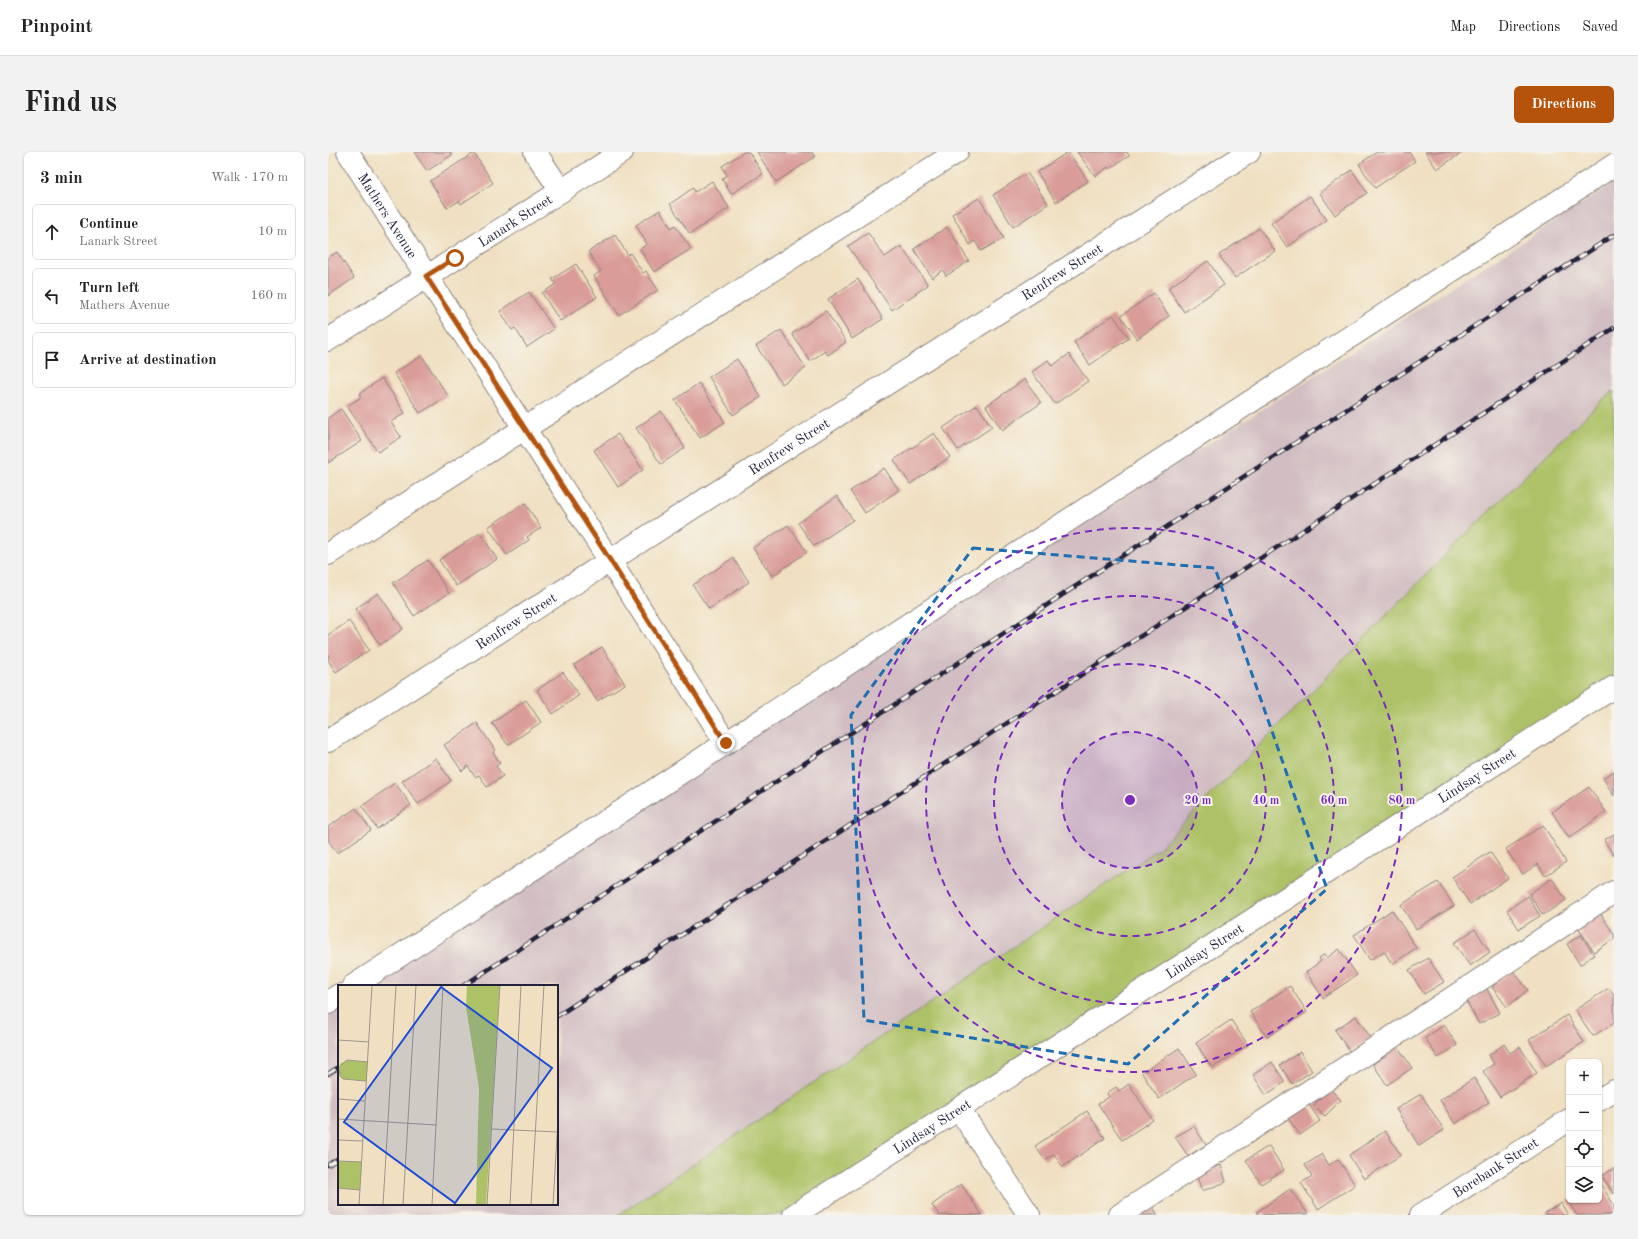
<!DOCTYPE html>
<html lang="en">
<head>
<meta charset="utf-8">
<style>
	body { margin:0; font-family:"Old Standard TT",serif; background:#f2f2f2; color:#222 }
	.controls { position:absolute; right:12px; bottom:12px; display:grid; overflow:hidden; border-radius:6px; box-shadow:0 1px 3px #0004 }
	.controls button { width:36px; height:36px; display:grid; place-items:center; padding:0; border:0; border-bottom:1px solid #e0e0e0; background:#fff; color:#222; font:20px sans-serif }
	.stop { position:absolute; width:12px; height:12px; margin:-9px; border:3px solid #b45309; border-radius:50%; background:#fff }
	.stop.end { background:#b45309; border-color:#fff; box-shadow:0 1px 4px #0008 }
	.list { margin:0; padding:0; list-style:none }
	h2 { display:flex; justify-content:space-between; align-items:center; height:52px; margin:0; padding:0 16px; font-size:17px }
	h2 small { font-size:13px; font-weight:400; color:#767676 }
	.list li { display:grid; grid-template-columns:26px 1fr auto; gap:12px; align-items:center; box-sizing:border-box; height:56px; margin:0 8px 8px; padding:0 8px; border:1px solid #e0e0e0; border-radius:6px }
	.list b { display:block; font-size:15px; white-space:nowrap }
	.list p { margin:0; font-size:13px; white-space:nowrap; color:#767676 }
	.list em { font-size:13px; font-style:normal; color:#767676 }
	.icon { flex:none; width:22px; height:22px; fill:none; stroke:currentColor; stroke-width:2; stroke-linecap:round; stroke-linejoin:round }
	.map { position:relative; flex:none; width:1286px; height:1063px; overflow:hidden; border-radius:6px }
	header { display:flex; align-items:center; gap:24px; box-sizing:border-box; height:56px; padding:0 20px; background:#fff; border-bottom:1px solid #e0e0e0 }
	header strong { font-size:19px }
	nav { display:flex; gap:22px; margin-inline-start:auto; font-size:14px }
	.intro { display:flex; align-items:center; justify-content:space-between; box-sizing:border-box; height:96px; padding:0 24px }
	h1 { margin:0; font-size:28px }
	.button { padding:10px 18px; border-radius:6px; background:#b45309; color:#fff; font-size:14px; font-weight:700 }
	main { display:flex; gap:24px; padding:0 24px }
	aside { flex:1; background:#fff; border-radius:6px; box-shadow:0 1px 3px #0004 }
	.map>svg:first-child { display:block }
	.industrial { fill:#d2bec2 }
	.green { fill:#adc267; stroke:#687251 }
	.building { fill:#da9c99 }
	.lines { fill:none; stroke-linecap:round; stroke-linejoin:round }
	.minor-casing { stroke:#89817e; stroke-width:24 }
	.minor { stroke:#fff; stroke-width:22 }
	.rail-casing { stroke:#22223b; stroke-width:4.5 }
	.rail { stroke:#f7f3e8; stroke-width:3; stroke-dasharray:9; stroke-linecap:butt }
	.route { stroke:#b45309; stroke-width:5 }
	.marked { fill:none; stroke:#1f6fb2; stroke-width:3; stroke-dasharray:8 5; stroke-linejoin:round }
	.ring { fill:none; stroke:#7b2cbf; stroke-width:2; stroke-dasharray:7 5 }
	.labels { text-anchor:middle; stroke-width:4; stroke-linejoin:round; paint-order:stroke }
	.street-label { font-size:14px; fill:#22223b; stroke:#f7f3e8 }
	.inset-road { fill:none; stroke:#9e948b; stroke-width:1 }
	.view { fill:#1d4ed8; fill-opacity:0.15; stroke:#1d4ed8; stroke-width:2 }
	.inset-edge { fill:none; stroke:#22223b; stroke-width:2 }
	.centre { fill:#7b2cbf; stroke:#f7f3e8; stroke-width:2 }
	.ring-label { font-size:12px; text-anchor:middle; font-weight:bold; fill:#7b2cbf; stroke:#f7f3e8; stroke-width:4; stroke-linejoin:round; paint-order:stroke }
</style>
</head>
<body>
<header>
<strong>Pinpoint</strong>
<nav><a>Map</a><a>Directions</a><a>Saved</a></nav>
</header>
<div class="intro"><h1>Find us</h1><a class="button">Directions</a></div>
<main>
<aside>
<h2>3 min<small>Walk · 170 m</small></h2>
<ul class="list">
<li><svg class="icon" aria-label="ahead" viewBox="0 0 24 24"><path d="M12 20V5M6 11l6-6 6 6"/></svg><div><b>Continue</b><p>Lanark Street</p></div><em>10 m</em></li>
<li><svg class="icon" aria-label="left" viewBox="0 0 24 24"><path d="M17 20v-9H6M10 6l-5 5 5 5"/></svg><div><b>Turn left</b><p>Mathers Avenue</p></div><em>160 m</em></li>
<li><svg class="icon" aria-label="arrive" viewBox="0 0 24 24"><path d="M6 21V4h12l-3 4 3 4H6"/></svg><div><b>Arrive at destination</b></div></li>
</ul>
</aside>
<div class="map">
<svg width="1286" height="1063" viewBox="0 0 1286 1063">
	<rect width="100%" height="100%" fill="#f7f3e8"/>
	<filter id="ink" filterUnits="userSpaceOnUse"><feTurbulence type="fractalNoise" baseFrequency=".025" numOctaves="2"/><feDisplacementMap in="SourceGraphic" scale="8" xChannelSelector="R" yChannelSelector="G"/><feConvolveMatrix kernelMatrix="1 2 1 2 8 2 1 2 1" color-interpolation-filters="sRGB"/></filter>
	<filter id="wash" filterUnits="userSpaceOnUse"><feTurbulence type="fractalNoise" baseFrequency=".012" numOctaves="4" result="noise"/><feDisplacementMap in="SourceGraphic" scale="16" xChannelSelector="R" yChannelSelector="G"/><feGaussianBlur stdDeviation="0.9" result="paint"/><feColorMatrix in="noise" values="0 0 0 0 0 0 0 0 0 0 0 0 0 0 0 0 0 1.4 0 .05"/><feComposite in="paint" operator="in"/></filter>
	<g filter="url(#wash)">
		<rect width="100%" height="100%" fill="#f0e0c1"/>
		<!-- industrial -->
		<path class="industrial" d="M 1286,31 L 1286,239 L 1274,248 L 1125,395 L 830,697 L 290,1063 L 0,1063 L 0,858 L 11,850 L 11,1052 L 229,1052 L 229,834 L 37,834 Z"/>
		<!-- green -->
		<path class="green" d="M 1286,239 L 1286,535 L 460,1063 L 290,1063 L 830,697 L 1125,395 L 1274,248 Z"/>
		<g id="blocks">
			<!-- building -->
			<path class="building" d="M 86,0 L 122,0 L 124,3 L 99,19 Z
				M 416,0 L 421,0 L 435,22 L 403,42 L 394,27 L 399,23 L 394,14 Z
				M 429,0 L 484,0 L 487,5 L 448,30 Z
				M 740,0 L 760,29 L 728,50 L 709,20 Z
				M 749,0 L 799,0 L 801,4 L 781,17 L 780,15 L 767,24 Z
				M 1049,0 L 1081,0 L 1087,9 L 1047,36 L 1031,12 Z
				M 1097,0 L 1135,0 L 1109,17 Z
				M 146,1 L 165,31 L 133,52 L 131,49 L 119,56 L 102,29 Z
				M 1024,18 L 1039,41 L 1007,63 L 992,41 Z
				M 699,21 L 720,52 L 685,75 L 665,43 Z
				M 384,29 L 401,56 L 362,82 L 342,52 L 365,36 L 367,40 Z
				M 982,44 L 999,68 L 959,95 L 943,71 Z
				M 651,46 L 676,86 L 653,99 L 647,89 L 642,93 L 624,62 Z
				M 332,58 L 343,76 L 347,73 L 363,97 L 326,120 L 312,97 L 319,92 L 308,73 Z
				M 619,75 L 641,109 L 618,124 L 615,118 L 604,126 L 586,97 Z
				M 931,76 L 947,99 L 907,126 L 891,103 Z
				M 540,81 L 557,105 L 573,94 L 600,133 L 564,158 L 520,94 Z
				M 287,83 L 300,103 L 302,101 L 315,121 L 318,119 L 330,138 L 291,163 L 266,124 L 273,119 L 260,100 Z
				M 9,100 L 26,126 L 0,144 L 0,106 Z
				M 880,109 L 896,133 L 856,160 L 840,136 Z
				M 248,112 L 269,145 L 232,169 L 214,141 L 228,132 L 224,127 Z
				M 530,127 L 555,167 L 524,187 L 500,147 Z
				M 201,140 L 226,177 L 199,195 L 187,176 L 184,178 L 172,159 Z
				M 826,141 L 841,164 L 809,187 L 793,164 Z
				M 498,159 L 518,190 L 500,203 L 497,199 L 482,209 L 464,182 Z
				M 785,163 L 801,186 L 762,213 L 746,190 Z
				M 453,178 L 478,216 L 454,232 L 428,194 Z
				M 741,202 L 760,229 L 727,252 L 704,220 L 720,208 L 724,214 Z
				M 94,204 L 120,244 L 92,261 L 66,221 Z
				M 409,207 L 433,245 L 405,263 L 381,225 Z
				M 54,226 L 77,261 L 63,270 L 73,285 L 50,300 L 19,254 L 33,245 L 31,242 Z
				M 697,227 L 713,251 L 674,278 L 658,254 Z
				M 371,231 L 397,270 L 372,286 L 347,248 Z
				M 649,253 L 664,275 L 630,298 L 615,276 Z
				M 13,257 L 34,289 L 0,311 L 0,266 Z
				M 333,259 L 357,296 L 333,312 L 308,276 Z
				M 606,281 L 622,305 L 582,332 L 566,308 Z
				M 290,282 L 315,318 L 290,335 L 266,298 Z
				M 556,316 L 571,338 L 537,361 L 522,339 Z
				M 509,344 L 525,368 L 486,394 L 470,371 Z
				M 197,351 L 213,376 L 199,385 L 201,388 L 179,403 L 160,375 Z
				M 460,373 L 479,400 L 444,424 L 425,396 Z
				M 152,381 L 169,407 L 128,434 L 111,408 Z
				M 405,406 L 421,430 L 381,457 L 365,433 Z
				M 100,408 L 121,441 L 86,464 L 65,431 Z
				M 50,441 L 75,477 L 52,493 L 27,457 Z
				M 21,469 L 41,498 L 8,520 L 0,508 L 0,483 Z
				M 274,495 L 297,532 L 269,549 L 246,513 Z
				M 235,520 L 251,543 L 225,562 L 209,538 Z
				M 198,548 L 213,570 L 180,593 L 164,571 Z
				M 149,571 L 167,598 L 165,600 L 172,611 L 168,614 L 175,624 L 159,635 L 151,623 L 147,625 L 140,614 L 134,619 L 116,593 Z
				M 108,606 L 123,629 L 90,652 L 74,629 Z
				M 1286,619 L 1286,644 L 1275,626 Z
				M 67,631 L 83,653 L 49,677 L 34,654 Z
				M 1261,635 L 1278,660 L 1241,686 L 1224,660 Z
				M 28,656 L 43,678 L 9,701 L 0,688 L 0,675 Z
				M 1215,673 L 1238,710 L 1217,724 L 1210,712 L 1195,722 L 1178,697 Z
				M 1286,682 L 1286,704 L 1276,688 Z
				M 1162,700 L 1180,726 L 1142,752 L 1124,725 Z
				M 1224,726 L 1238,748 L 1215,763 L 1201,742 Z
				M 1110,730 L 1126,754 L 1088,777 L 1073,753 Z
				M 1200,744 L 1212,764 L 1191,777 L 1179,758 Z
				M 1064,758 L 1088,796 L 1064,812 L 1056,799 L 1042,808 L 1026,783 Z
				M 1272,761 L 1286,782 L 1286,787 L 1266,800 L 1250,776 Z
				M 1147,777 L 1162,800 L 1142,814 L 1126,791 Z
				M 1253,783 L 1266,803 L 1252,813 L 1239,792 Z
				M 1011,797 L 1029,823 L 995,846 L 978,820 L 993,809 L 991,806 L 997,802 L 999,806 Z
				M 1100,806 L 1116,830 L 1096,842 L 1081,818 Z
				M 1185,818 L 1200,838 L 1179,855 L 1164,835 Z
				M 962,834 L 979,860 L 939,885 L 922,860 Z
				M 1281,836 L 1286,844 L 1286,871 L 1265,884 L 1247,858 Z
				M 1159,837 L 1172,861 L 1151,872 L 1138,848 Z
				M 1239,863 L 1256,890 L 1218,914 L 1201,888 Z
				M 1028,864 L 1043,886 L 1022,900 L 1007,878 Z
				M 903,868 L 920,893 L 884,916 L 868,891 Z
				M 1116,873 L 1129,893 L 1110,906 L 1097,886 Z
				M 1176,892 L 1182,901 L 1192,895 L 1209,921 L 1172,945 L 1155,919 L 1166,912 L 1161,903 Z
				M 1070,895 L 1084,916 L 1059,933 L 1045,912 Z
				M 851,896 L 868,922 L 831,947 L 814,921 Z
				M 972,900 L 984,919 L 964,932 L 952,913 Z
				M 944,910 L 957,930 L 938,943 L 925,923 Z
				M 1146,926 L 1161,950 L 1127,972 L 1112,948 Z
				M 801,932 L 825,968 L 794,988 L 770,952 L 781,945 L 779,941 L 788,935 L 791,939 Z
				M 1002,937 L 1013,948 L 997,964 L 986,953 Z
				M 1093,942 L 1116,978 L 1091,994 L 1068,957 Z
				M 980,951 L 992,969 L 972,983 L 959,965 Z
				M 759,959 L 777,986 L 735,1015 L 726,1002 L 717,1008 L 707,994 Z
				M 866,974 L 878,993 L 860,1004 L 847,985 Z
				M 1057,979 L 1073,1003 L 1036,1027 L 1021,1003 Z
				M 941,994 L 956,1018 L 933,1032 L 918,1008 Z
				M 994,1002 L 1001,1013 L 1010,1007 L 1027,1033 L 990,1057 L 973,1031 L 984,1024 L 977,1013 Z
				M 893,1013 L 898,1030 L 874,1039 L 868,1022 Z
				M 1286,1016 L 1286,1042 L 1274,1024 Z
				M 1271,1030 L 1286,1053 L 1286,1063 L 1249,1063 L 1239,1048 L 1271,1048 Z
				M 633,1032 L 654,1063 L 611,1063 L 604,1053 Z
				M 962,1037 L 980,1062 L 931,1063 L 929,1060 Z
				M 822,1051 L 830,1063 L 805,1063 Z
				M 1233,1051 L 1240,1063 L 1218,1063 L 1217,1061 Z"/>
		</g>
	</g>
	<g filter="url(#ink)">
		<use href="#blocks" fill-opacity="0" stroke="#89817e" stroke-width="1"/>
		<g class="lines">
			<!-- minor casing -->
			<g class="minor-casing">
				<g id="minor">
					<path id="s1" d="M 20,0 C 144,198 273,393 398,591"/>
					<path d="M 207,0 L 233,39"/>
					<path id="s2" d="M 0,188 L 294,0"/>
					<path d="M 0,402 L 629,0"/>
					<path id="s3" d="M 0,589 L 921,0"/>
					<path d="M 25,834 L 1286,13"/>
					<path d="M 0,851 L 11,843"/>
					<path d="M 1271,948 L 1286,939"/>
					<path d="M 631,957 L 701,1063"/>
					<path id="s4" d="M 466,1063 L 1286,535"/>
					<path d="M 792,1063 L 1286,740"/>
					<path id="s5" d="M 1093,1063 L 1241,968"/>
				</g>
			</g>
			<!-- minor -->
			<use href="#minor" class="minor"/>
			<!-- rail casing -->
			<g class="rail-casing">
				<path id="rail" d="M 135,834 L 1286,83
					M 229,864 L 1286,176
					M 0,922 L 11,915
					M 0,1013 L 11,1006"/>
			</g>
			<!-- rail -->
			<use href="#rail" class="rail"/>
		</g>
	</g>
	<g class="lines" filter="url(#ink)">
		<!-- route -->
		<path class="route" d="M 127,106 L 98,124 L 282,408 L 398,591"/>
	</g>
	<!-- marked area -->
	<path class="marked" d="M 645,396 L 887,416 L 999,737 L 800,912 L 536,868 L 523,563 Z"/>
	<!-- distance rings -->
	<circle cx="802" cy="648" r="68" fill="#7b2cbf" fill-opacity=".12"/>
	<g class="ring">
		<circle cx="802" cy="648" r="68"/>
		<circle cx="802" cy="648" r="136"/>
		<circle cx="802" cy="648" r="204"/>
		<circle cx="802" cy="648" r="272"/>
	</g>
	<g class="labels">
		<!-- street labels -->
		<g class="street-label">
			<text dy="5" stroke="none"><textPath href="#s1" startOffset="75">Mathers Avenue</textPath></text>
			<text dy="5" stroke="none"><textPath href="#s2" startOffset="222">Lanark Street</textPath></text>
			<text dy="5" stroke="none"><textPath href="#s3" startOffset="871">Renfrew Street</textPath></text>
			<text dy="5" stroke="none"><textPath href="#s3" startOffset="547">Renfrew Street</textPath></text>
			<text dy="5" stroke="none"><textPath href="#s3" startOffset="223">Renfrew Street</textPath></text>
			<text dy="5" stroke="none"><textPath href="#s4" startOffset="812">Lindsay Street</textPath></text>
			<text dy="5" stroke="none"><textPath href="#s4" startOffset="488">Lindsay Street</textPath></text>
			<text dy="5" stroke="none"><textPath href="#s4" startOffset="164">Lindsay Street</textPath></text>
			<text dy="5" stroke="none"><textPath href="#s5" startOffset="88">Borebank Street</textPath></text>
		</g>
	</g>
	<!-- overview -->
	<g transform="translate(10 833)">
		<rect width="220" height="220" fill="#f0e0c1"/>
		<path d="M 129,0 L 162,0 L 148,220 L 138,220 L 141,103 L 128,22 ZM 9,75 L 30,77 L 28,96 L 5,94 L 2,91 L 2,79 ZM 0,176 L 24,177 L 22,205 L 0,203 Z" fill="#adc267"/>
		<path class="inset-road" d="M 0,55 L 31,57M 28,96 L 5,94 L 2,91 L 1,82 L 9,75 L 30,77M 0,114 L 27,116M 0,134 L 98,140M 154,144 L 220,147M 0,155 L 25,156M 0,176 L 24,177M 0,203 L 22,205M 21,220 L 34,0M 45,220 L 58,0M 65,220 L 78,0M 94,220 L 105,0M 149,220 L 162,0M 172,220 L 183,0M 193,220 L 206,0M 215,220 L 220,134"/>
		<path class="view" d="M 103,2 L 214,83 L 117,218 L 6,137 Z"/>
		<rect width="220" height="220" class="inset-edge"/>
	</g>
	<circle cx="802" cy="648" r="6" class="centre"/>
	<g class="ring-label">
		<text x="870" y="652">20 m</text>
		<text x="938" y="652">40 m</text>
		<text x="1006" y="652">60 m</text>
		<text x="1074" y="652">80 m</text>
	</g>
</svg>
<div class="controls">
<button>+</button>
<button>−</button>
<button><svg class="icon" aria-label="locate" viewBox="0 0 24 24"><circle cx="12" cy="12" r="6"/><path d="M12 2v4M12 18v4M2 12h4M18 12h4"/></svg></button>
<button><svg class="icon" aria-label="layers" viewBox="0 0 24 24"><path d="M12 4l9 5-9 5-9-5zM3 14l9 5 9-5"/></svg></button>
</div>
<div class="stop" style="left:127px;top:106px"></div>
<div class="stop end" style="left:398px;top:591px"></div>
</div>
</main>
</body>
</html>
